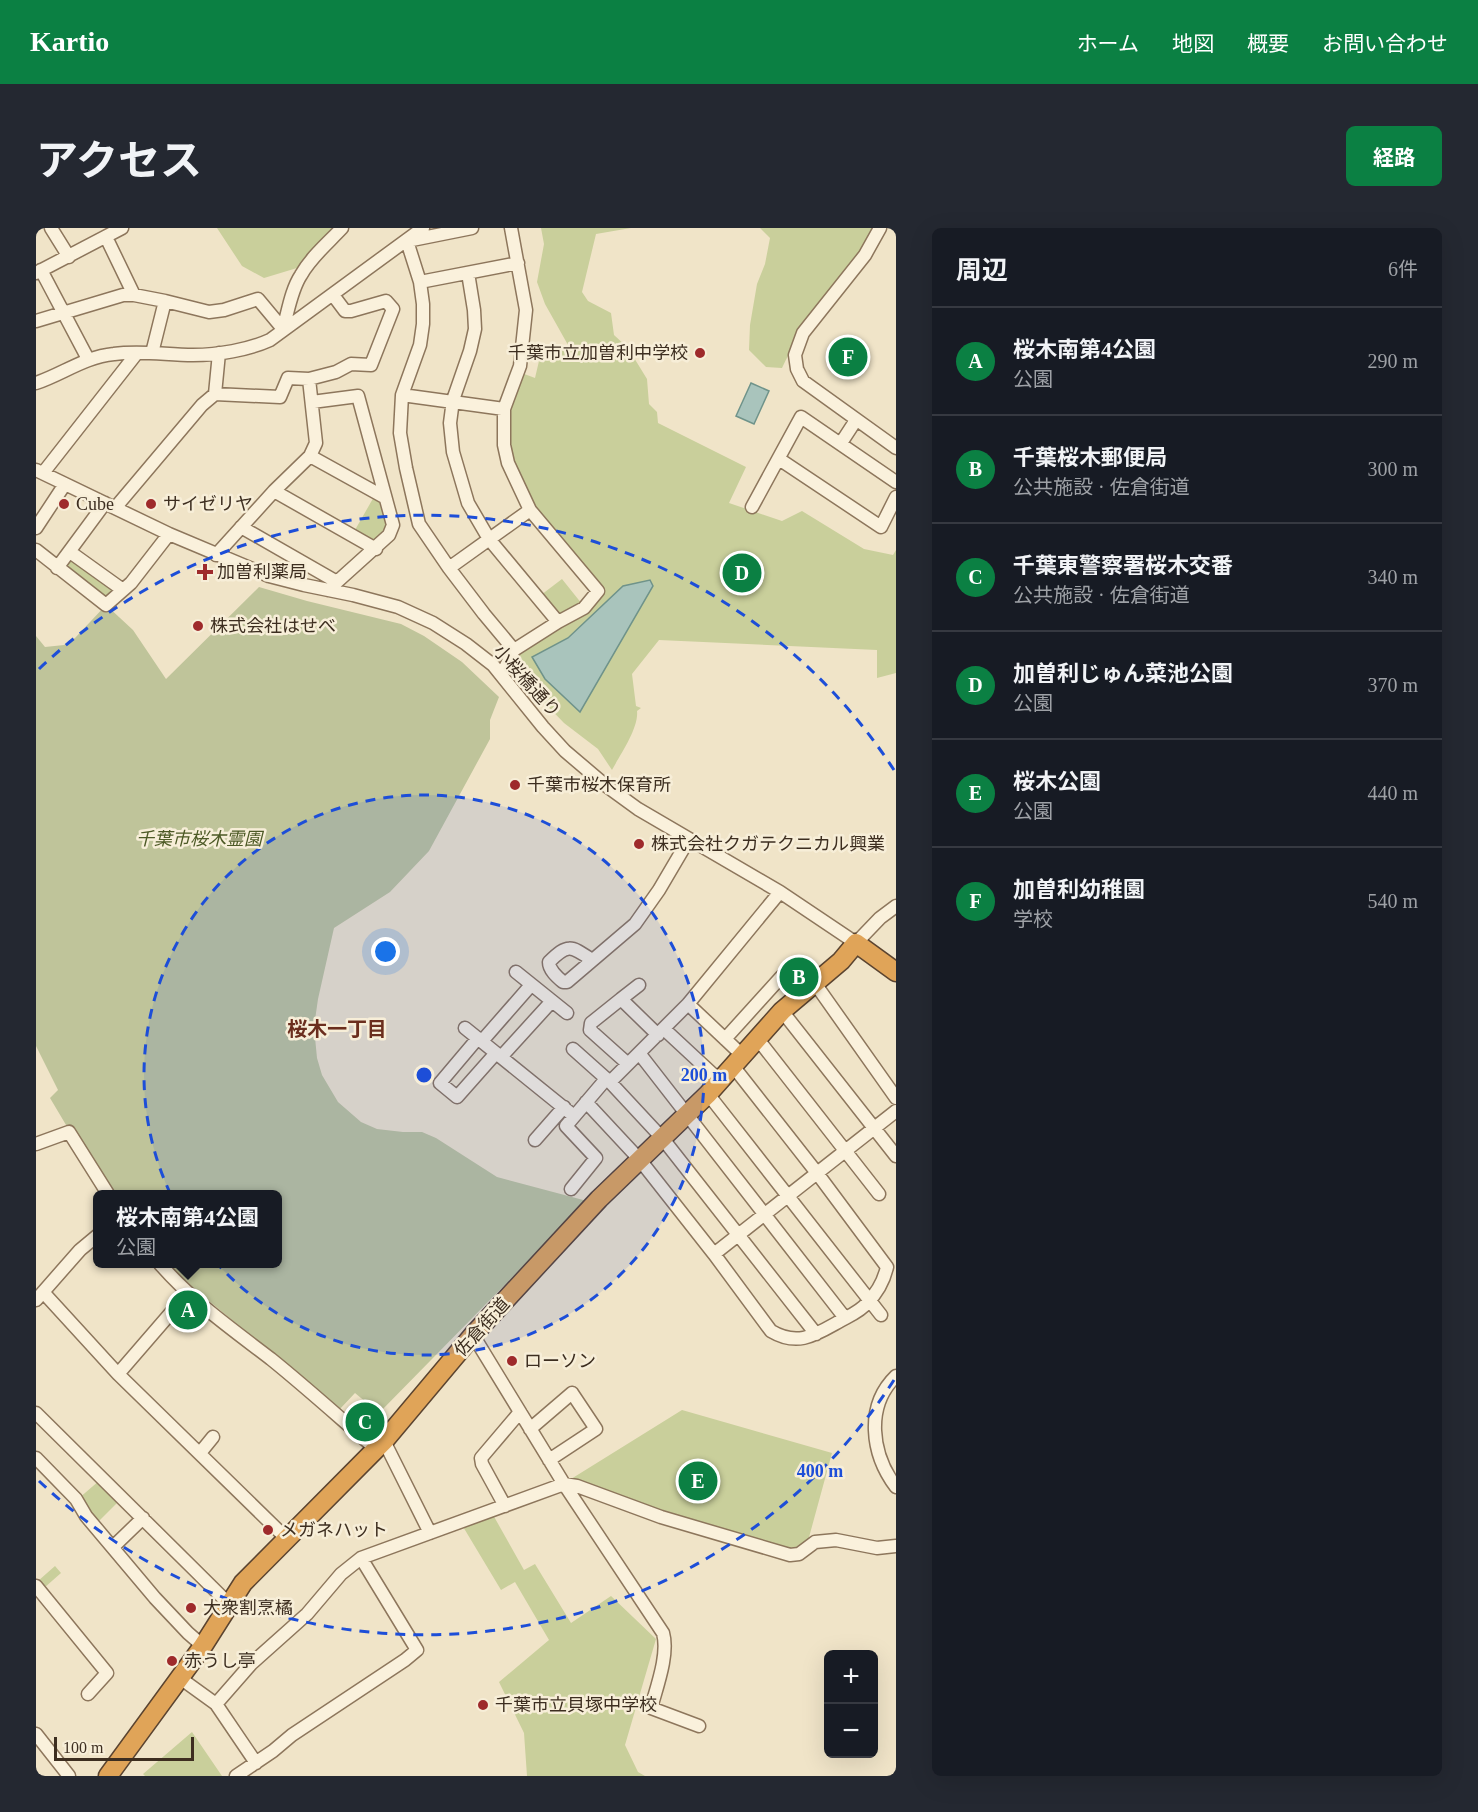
<!DOCTYPE html>
<html lang="ja">
<head>
<meta charset="utf-8">
<style>
	body { margin:0; font-family:"Times New Roman","Noto Sans JP",serif; background:#242831; color:#f1f3f6 }
	.controls { position:absolute; right:18px; bottom:18px; display:grid; overflow:hidden; border-radius:9px; box-shadow:0 6px 24px #0002 }
	.controls button { width:54px; height:54px; display:grid; place-items:center; padding:0; border:0; border-bottom:2px solid #363941; background:#171b24; color:#f1f3f6; font:30px sans-serif }
	.scale { position:absolute; left:18px; bottom:15px; width:140px; box-sizing:border-box; padding-left:6px; border:3px solid #3d2e20; border-top:0; font-size:16px; line-height:21px; white-space:nowrap; color:#3d2e20; -webkit-text-stroke:4px #f7eed8; paint-order:stroke }
	.you { position:absolute; left:350px; top:724px; width:21px; height:21px; margin:-15px; border:4px solid #fff; border-radius:50%; background:#1a73e8; box-shadow:0 0 0 9px #1a73e833 }
	.badge { display:grid; place-items:center; width:39px; height:39px; border-radius:50%; background:#0b8043; color:#fff; font-size:20px; font-weight:700 }
	.pin { position:absolute; translate:-50% -50%; border:3px solid #fff; box-shadow:0 2px 6px #0006 }
	.popup { position:absolute; left:57px; top:962px; width:189px; height:78px; box-sizing:border-box; display:grid; place-content:center; border-radius:9px; background:#171b24; filter:drop-shadow(0 2px 4px #0005); font-size:20px; white-space:nowrap; color:#9ea1a6 }
	.popup b { font-size:22px; color:#f1f3f6 }
	.popup::after { content:''; position:absolute; left:50%; top:100%; margin-left:-12px; border:12px solid transparent; border-top-color:#171b24 }
	.list { margin:0; padding:0; list-style:none }
	h2 { display:flex; justify-content:space-between; align-items:center; height:78px; margin:0; padding:0 24px; font-size:26px }
	h2 small { font-size:20px; font-weight:400; color:#9ea1a6 }
	.list li { display:grid; grid-template-columns:39px 1fr auto; gap:18px; align-items:center; box-sizing:border-box; height:108px; padding:0 24px; border-top:2px solid #363941 }
	.list b { display:block; font-size:22px; white-space:nowrap }
	.list p { margin:0; font-size:20px; white-space:nowrap; color:#9ea1a6 }
	.list em { font-size:20px; font-style:normal; color:#9ea1a6 }
	.map { position:relative; flex:none; width:860px; height:1548px; overflow:hidden; border-radius:9px }
	header { display:flex; align-items:center; gap:36px; box-sizing:border-box; height:84px; padding:0 30px; background:#0b8043; color:#fff }
	header strong { font-size:28px }
	nav { display:flex; gap:33px; margin-inline-start:auto; font-size:21px }
	.intro { display:flex; align-items:center; justify-content:space-between; box-sizing:border-box; height:144px; padding:0 36px }
	h1 { margin:0; font-size:42px }
	.button { padding:15px 27px; border-radius:9px; background:#0b8043; color:#fff; font-size:21px; font-weight:700 }
	main { display:flex; gap:36px; padding:0 36px }
	aside { flex:1; background:#171b24; border-radius:9px; box-shadow:0 6px 24px #0002 }
	.map>svg:first-child { display:block }
	.green { fill:#c9cf9b }
	.cemetery { fill:#bfc49a }
	.water { fill:#a9c4bc; stroke:#6f938a; stroke-width:1.5 }
	.lines { fill:none; stroke-linecap:round; stroke-linejoin:round }
	.minor-casing { stroke:#8d765c; stroke-width:15 }
	.highway-casing { stroke:#5b4430; stroke-width:21 }
	.minor { stroke:#faf1dc; stroke-width:12 }
	.highway { stroke:#e0a458; stroke-width:18 }
	.ring { fill:none; stroke:#1d4ed8; stroke-width:3; stroke-dasharray:10 8 }
	.poi-dot { fill:#9e2a2b; stroke:#f7eed8; stroke-width:2 }
	.labels { text-anchor:middle; stroke-width:5; stroke-linejoin:round; paint-order:stroke }
	.poi-label { font-size:18px; fill:#3d2e20; stroke:#f7eed8; text-anchor:start }
	.street-label { font-size:18px; fill:#3d2e20; stroke:#f7eed8 }
	.park-label { font-size:18px; font-style:italic; fill:#4d5a26; stroke:#f7eed8 }
	.neighbourhood-label { font-size:20px; font-weight:bold; fill:#6b2e1e; stroke:#f7eed8 }
	.centre { fill:#1d4ed8; stroke:#f7eed8; stroke-width:3 }
	.ring-label { font-size:18px; text-anchor:middle; font-weight:bold; fill:#1d4ed8; stroke:#f7eed8; stroke-width:5; stroke-linejoin:round; paint-order:stroke }
</style>
</head>
<body>
<header>
<strong>Kartio</strong>
<nav><a>ホーム</a><a>地図</a><a>概要</a><a>お問い合わせ</a></nav>
</header>
<div class="intro"><h1>アクセス</h1><a class="button">経路</a></div>
<main>
<div class="map">
<svg width="860" height="1548" viewBox="0 0 860 1548">
	<rect width="100%" height="100%" fill="#f0e4c8"/>
	<!-- green -->
	<path class="green" d="M 181,0 L 297,0 L 261,40 L 228,50 L 206,38 Z
		M 505,0 L 595,0 L 560,6 L 546,64 L 552,73 L 575,85 L 578,107 L 592,120 L 611,151 L 613,176 L 621,184 L 622,195 L 710,239 L 693,275 L 746,293 L 766,283 L 828,321 L 857,327 L 860,322 L 860,445 L 841,450 L 841,422 L 623,412 L 596,446 L 600,478 L 605,480 L 601,483 C 603,500 584,527 576,542 L 562,521 L 528,495 L 472,437 L 479,424 L 567,363 C 521,308 469,261 470,183 C 471,171 479,156 483,144 L 499,150 L 503,133 L 500,123 L 532,117 L 509,76 L 501,54 L 508,16 Z
		M 724,0 L 838,0 C 811,49 770,89 746,140 L 730,139 L 713,122 L 714,97 L 721,56 L 729,36 L 734,10 Z
		M 339,267 L 347,272 L 354,298 L 339,313 L 319,302 Z
		M 36,331 L 77,360 L 79,364 L 72,371 L 28,339 L 32,333 Z
		M 526,351 L 546,376 L 530,385 L 522,387 L 505,367 Z
		M 149,1072 L 165,1078 L 153,1096 L 138,1086 Z
		M 646,1182 L 796,1225 L 772,1313 L 758,1325 L 618,1285 L 537,1255 L 535,1251 Z
		M 64,1252 L 84,1272 L 60,1296 L 42,1271 Z
		M 456,1285 L 488,1342 L 499,1336 L 535,1395 L 575,1368 L 620,1411 L 589,1517 L 602,1544 L 609,1548 L 491,1548 L 488,1505 L 463,1454 L 513,1412 L 479,1354 L 465,1362 L 426,1297 Z
		M 19,1338 L 25,1345 L 8,1360 L 2,1353 Z
		M 156,1504 L 186,1548 L 109,1548 L 107,1546 Z"/>
	<!-- cemetery -->
	<path class="cemetery" d="M 223,359 L 271,373 L 365,396 L 388,408 L 426,434 L 463,469 L 454,492 L 454,511 L 393,623 L 354,664 L 298,700 L 282,771 L 278,799 L 281,830 L 286,847 L 302,874 L 325,894 L 341,901 L 367,904 L 386,904 L 400,910 L 461,949 L 551,973 L 343,1185 L 319,1165 L 303,1182 L 129,1036 L 242,1036 L 242,966 L 75,966 L 58,944 L 14,870 L 22,862 L 0,818 L 0,408 L 9,419 L 28,417 L 39,410 L 70,377 L 97,402 L 130,451 Z"/>
	<!-- water -->
	<path class="water" d="M 715,155 L 733,163 L 718,196 L 700,188 Z
		M 614,352 L 617,358 L 544,484 L 509,451 L 496,429 L 532,410 L 587,358 Z"/>
	<g class="lines">
		<!-- minor casing -->
		<g class="minor-casing">
			<path id="minor" d="M 15,0 L 33,29
				M 436,0 L 371,13 L 384,54 L 387,76 L 387,96 L 384,117 L 366,167 L 364,205 L 370,240 L 383,296 L 413,340 L 448,386 L 478,422
				M 844,0 L 829,27 L 767,105 L 759,127 L 761,141 L 767,153 L 860,220
				M 70,9 L 98,67
				M 5,42 L 52,131
				M 0,45 L 86,0
				M 432,45 L 438,82 L 439,101 L 434,123 L 417,172 L 414,195 L 417,224 L 432,275 L 453,311 L 522,394
				M 384,54 L 482,35
				M 0,93 L 87,67 L 98,67 L 129,73 L 173,84 L 188,82 L 222,71 L 247,101
				M 247,101 C 252,84 255,62 265,47 C 275,29 292,15 306,0
				M 116,125 L 129,73
				M 0,155 C 27,146 48,129 78,126 C 104,122 131,127 157,127 C 182,127 212,122 234,112 L 387,0
				M 179,166 L 183,125
				M 366,167 L 468,181
				M 276,174 L 322,168 L 357,297 L 353,307 L 292,362
				M 805,215 L 820,192
				M 274,228 L 348,269
				M 743,231 L 845,299 L 860,269
				M 0,242 L 133,306 L 233,348 L 268,357 L 317,367 L 362,379 L 397,395 L 430,416 L 457,437 L 507,499 L 529,523 L 569,557 L 602,581 L 744,664 L 820,715 L 844,690 L 860,678
				M 7,245 L 101,125
				M 238,263 L 340,321
				M 716,279 L 765,189 L 860,254
				M 79,280 L 166,177 L 179,166 L 244,169 L 252,150 L 273,151 L 300,144 L 315,136 L 335,137 L 357,81 L 350,73 L 315,83 L 309,83 L 297,67
				M 205,299 L 301,354
				M 0,300 L 29,256
				M 0,322 L 70,377 L 95,355 L 133,306
				M 34,324 L 87,362
				M 180,327 L 238,263 L 274,228 L 280,215 L 273,151
				M 21,340 L 69,275
				M 413,340 L 494,282
				M 466,446 L 478,422 L 522,394 L 548,380 L 562,363 L 494,282 L 472,235 L 468,217 L 468,181 L 484,138 L 490,82 L 475,0
				M 556,732 C 535,718 532,715 513,734 C 513,742 521,749 527,754 L 531,754 L 599,696 L 623,662 L 653,611
				M 480,744 L 531,785
				M 778,754 L 860,870
				M 585,771 L 603,757
				M 652,776 L 706,827
				M 746,783 L 860,928
				M 429,800 L 538,888
				M 628,801 L 684,853
				M 442,810 L 404,855 L 421,869 L 460,825
				M 721,810 L 843,966
				M 689,811 L 746,748
				M 446,813 L 495,757
				M 537,821 L 574,854 L 627,911 L 780,1106
				M 603,825 L 809,1090
				M 465,829 L 516,773
				M 592,836 L 554,802 L 555,795 L 585,771 L 622,807
				M 574,854 L 652,776 L 744,664
				M 672,866 L 845,1087
				M 550,874 L 604,932 L 678,1026 L 735,1103 C 762,1119 779,1107 804,1093 C 813,1088 825,1083 831,1075 C 841,1065 848,1052 851,1039 L 781,945 L 697,838
				M 499,912 L 528,879
				M 0,916 L 33,904 L 72,966
				M 535,961 L 560,930 L 530,898 L 570,851
				M 678,1026 L 860,883
				M 124,1036 C 156,1073 196,1101 235,1131 C 271,1160 305,1191 340,1221
				M 7,1064 L 82,1146 L 251,1311
				M 0,1072 L 44,1022 L 62,1007
				M 437,1107 L 528,1256 L 627,1405 C 633,1426 621,1458 615,1480 L 663,1498
				M 82,1146 L 152,1065
				M 860,1148 C 829,1178 835,1226 860,1259
				M 0,1185 L 193,1376
				M 494,1201 L 536,1165 L 560,1201 L 513,1232
				M 348,1213 L 394,1305
				M 164,1225 L 177,1209
				M 0,1230 L 40,1271 L 50,1288 L 119,1370 L 152,1405 L 167,1418
				M 469,1278 L 446,1236 L 445,1230 L 484,1184
				M 77,1319 L 107,1290
				M 0,1358 L 71,1445 L 52,1466
				M 144,1450 L 180,1476 L 220,1535
				M 180,1476 L 215,1436 L 271,1386 L 305,1346 L 325,1330 L 528,1256 L 541,1258 L 625,1289 L 754,1327 L 763,1326 L 779,1314 L 800,1312 L 841,1320 L 860,1318
				M 0,1506 L 33,1548
				M 200,1548 L 237,1523 L 256,1507 L 369,1432 L 381,1422 L 325,1330"/>
		</g>
		<!-- highway casing -->
		<g class="highway-casing">
			<path id="highway" d="M 72,1548 L 167,1418 L 207,1355 L 348,1213 L 437,1107 L 563,971 L 672,866 L 746,783 L 805,733 L 820,715 L 860,744"/>
		</g>
		<!-- minor -->
		<use href="#minor" class="minor"/>
		<!-- highway -->
		<use href="#highway" class="highway"/>
	</g>
	<!-- distance rings -->
	<circle cx="388" cy="847" r="280" fill="#1d4ed8" fill-opacity=".12"/>
	<g class="ring">
		<circle cx="388" cy="847" r="280"/>
		<path d="M858 1152A560 560 0 0 1 3 1253M3 441A560 560 0 0 1 858 542"/>
	</g>
	<!-- markers -->
	<g class="poi-dot">
		<circle cx="664" cy="125" r="6"/>
		<circle cx="28" cy="276" r="6"/>
		<circle cx="115" cy="276" r="6"/>
		<path d="M166 335h6v6h6v6h-6v6h-6v-6h-6v-6h6z"/>
		<circle cx="162" cy="398" r="6"/>
		<circle cx="479" cy="557" r="6"/>
		<circle cx="603" cy="616" r="6"/>
		<circle cx="476" cy="1133" r="6"/>
		<circle cx="232" cy="1302" r="6"/>
		<circle cx="155" cy="1380" r="6"/>
		<circle cx="136" cy="1433" r="6"/>
		<circle cx="447" cy="1477" r="6"/>
	</g>
	<g class="labels">
		<!-- poi labels -->
		<g class="poi-label">
			<text x="652" y="131" text-anchor="end">千葉市立加曽利中学校</text>
			<text x="40" y="282">Cube</text>
			<text x="127" y="282">サイゼリヤ</text>
			<text x="181" y="350">加曽利薬局</text>
			<text x="174" y="404">株式会社はせべ</text>
			<text x="491" y="563">千葉市桜木保育所</text>
			<text x="615" y="622">株式会社クガテクニカル興業</text>
			<text x="488" y="1139">ローソン</text>
			<text x="244" y="1308">メガネハット</text>
			<text x="167" y="1386">大衆割烹橘</text>
			<text x="148" y="1439">赤うし亭</text>
			<text x="459" y="1483">千葉市立貝塚中学校</text>
		</g>
		<!-- street labels -->
		<g class="street-label">
			<text transform="translate(491 453) rotate(48)" y="6">小桜橋通り</text>
			<text transform="translate(446 1099) rotate(-48)" y="6">佐倉街道</text>
		</g>
		<!-- park labels -->
		<g class="park-label">
			<text x="163" y="617">千葉市桜木霊園</text>
		</g>
		<!-- neighbourhood labels -->
		<g class="neighbourhood-label">
			<text x="301" y="808">桜木一丁目</text>
		</g>
	</g>
	<circle cx="388" cy="847" r="9" class="centre"/>
	<g class="ring-label">
		<text x="668" y="853">200 m</text>
		<text x="784" y="1249">400 m</text>
	</g>
</svg>
<div class="controls">
<button>+</button>
<button>−</button>
</div>
<div class="scale">100 m</div>
<div class="you"></div>
<div class="pin badge" style="left:152px;top:1082px">A</div>
<div class="popup"><b>桜木南第4公園</b>公園</div>
<div class="pin badge" style="left:763px;top:749px">B</div>
<div class="pin badge" style="left:329px;top:1194px">C</div>
<div class="pin badge" style="left:706px;top:345px">D</div>
<div class="pin badge" style="left:662px;top:1253px">E</div>
<div class="pin badge" style="left:812px;top:129px">F</div>
</div>
<aside>
<h2>周辺<small>6件</small></h2>
<ul class="list">
<li><span class="badge">A</span><div><b>桜木南第4公園</b><p>公園</p></div><em>290 m</em></li>
<li><span class="badge">B</span><div><b>千葉桜木郵便局</b><p>公共施設 · 佐倉街道</p></div><em>300 m</em></li>
<li><span class="badge">C</span><div><b>千葉東警察署桜木交番</b><p>公共施設 · 佐倉街道</p></div><em>340 m</em></li>
<li><span class="badge">D</span><div><b>加曽利じゅん菜池公園</b><p>公園</p></div><em>370 m</em></li>
<li><span class="badge">E</span><div><b>桜木公園</b><p>公園</p></div><em>440 m</em></li>
<li><span class="badge">F</span><div><b>加曽利幼稚園</b><p>学校</p></div><em>540 m</em></li>
</ul>
</aside>
</main>
</body>
</html>
